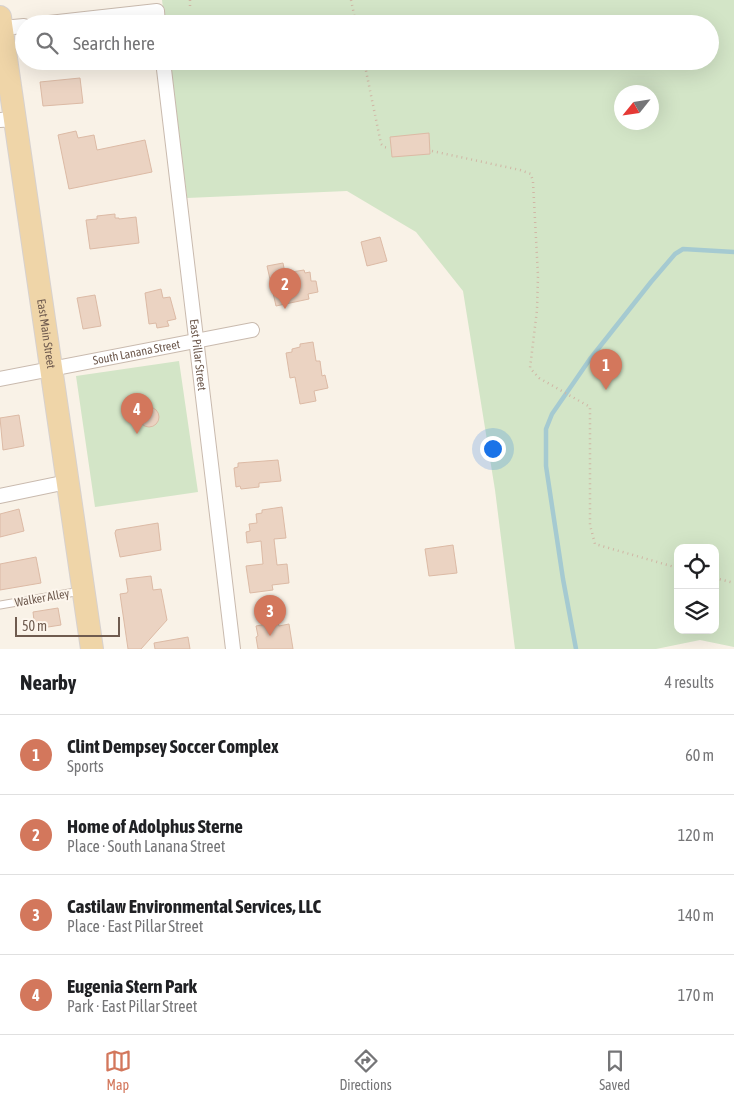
<!DOCTYPE html>
<html lang="en">
<head>
<meta charset="utf-8">
<style>
	body { margin:0; font-family:"Asap Condensed",sans-serif; background:#f2f2f2; color:#202124 }
	.controls { position:absolute; right:15px; bottom:15px; display:grid; overflow:hidden; border-radius:10px; box-shadow:0 5px 20px #0002 }
	.controls button { width:45px; height:45px; display:grid; place-items:center; padding:0; border:0; border-bottom:1px solid #e0e0e0; background:#fff; color:#202124; font:25px sans-serif }
	.compass { position:absolute; left:614px; top:85px; width:45px; height:45px; border-radius:50%; background:#fff; box-shadow:0 5px 20px #0002; rotate:240deg }
	.scale { position:absolute; left:15px; bottom:12px; width:105px; box-sizing:border-box; padding-left:5px; border:2px solid #6f5b4f; border-top:0; font-size:14px; line-height:18px; white-space:nowrap; color:#6f5b4f; -webkit-text-stroke:4px #fdf6ed; paint-order:stroke }
	.you { position:absolute; left:492px; top:448px; width:18px; height:18px; margin:-12px; border:4px solid #fff; border-radius:50%; background:#1a73e8; box-shadow:0 0 0 8px #1a73e833 }
	.badge { display:grid; place-items:center; width:32px; height:32px; border-radius:50%; background:#d3775c; color:#fff; font-size:16px; font-weight:700 }
	.pin { position:absolute; translate:-50% -41px; filter:drop-shadow(0 1px 2px #0008) }
	.pin::after { content:''; position:absolute; top:26px; width:18px; height:15px; background:inherit; clip-path:polygon(0 0,100% 0,50% 100%) }
	.list { margin:0; padding:0; list-style:none }
	h2 { display:flex; justify-content:space-between; align-items:center; height:65px; margin:0; padding:0 20px; font-size:21px }
	h2 small { font-size:16px; font-weight:400; color:#757577 }
	.list li { display:grid; grid-template-columns:32px 1fr auto; gap:15px; align-items:center; box-sizing:border-box; height:80px; padding:0 20px; border-top:1px solid #e0e0e0 }
	.list b { display:block; font-size:19px; white-space:nowrap }
	.list p { margin:0; font-size:16px; white-space:nowrap; color:#757577 }
	.list em { font-size:16px; font-style:normal; color:#757577 }
	.icon { flex:none; width:28px; height:28px; fill:none; stroke:currentColor; stroke-width:2; stroke-linecap:round; stroke-linejoin:round }
	.map { position:relative; flex:none; width:734px; height:649px; overflow:hidden }
	.search { position:absolute; background:#fff; box-shadow:0 5px 20px #0002; left:15px; right:15px; top:15px; height:55px; display:flex; align-items:center; gap:12px; box-sizing:border-box; padding:0 18px; border-radius:28px; color:#757577; font-size:19px }
	.sheet { height:385px; background:#fff }
	nav { display:flex; justify-content:space-around; align-items:center; box-sizing:border-box; height:70px; border-top:1px solid #e0e0e0; background:#fff; font-size:14px; color:#757577 }
	nav a { display:grid; justify-items:center; gap:2px }
	nav .on { color:#d3775c }
	.map>svg:first-child { display:block }
	.green { fill:#d3e5c7; fill-rule:evenodd }
	.lines { fill:none; stroke-linecap:round; stroke-linejoin:round }
	.stream { stroke:#a5cad1; stroke-width:4.5 }
	.building { fill:#ebd3c2; stroke:#dcbaa5 }
	.lane-casing { stroke:#c9baae; stroke-width:9 }
	.street-casing { stroke:#c9baae; stroke-width:16 }
	.primary-casing { stroke:#d7d1ce; stroke-width:24 }
	.path { stroke:#d0b6a5; stroke-width:2.5; stroke-dasharray:1 4; stroke-linecap:butt }
	.lane { stroke:#fff; stroke-width:7 }
	.street { stroke:#fff; stroke-width:14 }
	.primary { stroke:#efd5a8; stroke-width:22 }
	.labels { text-anchor:middle; stroke-width:4; stroke-linejoin:round; paint-order:stroke }
	.street-label { font-size:12px; fill:#6f5b4f; stroke:#fdf6ed }
</style>
</head>
<body>
<div class="map">
<svg width="734" height="649" viewBox="0 0 734 649">
	<rect width="100%" height="100%" fill="#f9f2e7"/>
	<!-- green -->
	<path class="green" d="M 162,0 L 734,0 L 734,647 L 700,640 L 656,649 L 515,649 L 495,490 L 463,291 L 416,232 L 347,191 L 187,198 L 170,61 L 710,61 L 710,24 L 165,24 ZM 622,92 L 652,92 L 652,122 L 622,122 ZM 678,548 L 715,548 L 715,630 L 678,630 Z
		M 179,361 L 198,492 L 95,507 L 76,376 Z"/>
	<g class="lines">
		<!-- stream -->
		<path class="stream" d="M 576,649 L 563,579 L 546,466 L 546,429 L 552,414 L 590,359 L 651,282 L 675,254 L 683,249 L 734,252"/>
	</g>
	<!-- building -->
	<path class="building" d="M 80,78 L 83,103 L 43,106 L 40,82 Z
		M 76,131 L 78,138 L 94,135 L 97,150 L 145,140 L 152,172 L 69,189 L 58,135 Z
		M 429,133 L 430,154 L 392,157 L 390,137 Z
		M 115,214 L 115,218 L 119,218 L 119,219 L 136,217 L 139,243 L 90,249 L 86,220 L 97,219 L 97,216 Z
		M 380,237 L 387,261 L 367,266 L 361,242 Z
		M 283,263 L 285,273 L 304,270 L 305,273 L 310,272 L 311,281 L 316,281 L 318,292 L 308,294 L 309,299 L 276,306 L 267,266 Z
		M 161,289 L 163,298 L 170,297 L 176,319 L 167,321 L 169,326 L 157,328 L 156,323 L 149,324 L 145,293 Z
		M 95,295 L 101,326 L 83,329 L 77,298 Z
		M 313,342 L 316,361 L 320,361 L 322,376 L 325,375 L 328,388 L 314,391 L 316,401 L 300,404 L 295,377 L 290,378 L 286,353 L 292,352 L 292,349 L 300,347 L 300,344 Z
		M139 417a10 10 0 1 1 20 0a10 10 0 1 1-20 0Z
		M 19,415 L 24,446 L 3,450 L 0,418 Z
		M 278,460 L 281,481 L 259,483 L 259,487 L 241,489 L 240,486 L 236,487 L 234,468 L 238,467 L 238,463 Z
		M 282,507 L 286,538 L 274,539 L 277,565 L 287,564 L 289,583 L 272,585 L 273,590 L 250,593 L 246,566 L 263,564 L 261,541 L 247,543 L 246,532 L 250,531 L 249,524 L 257,523 L 256,514 L 262,513 L 262,510 Z
		M 19,509 L 24,531 L 0,537 L 0,514 Z
		M 158,523 L 161,550 L 120,557 L 115,533 L 116,530 Z
		M 453,545 L 457,573 L 429,576 L 425,549 Z
		M 36,557 L 41,583 L 0,590 L 0,564 Z
		M 151,576 L 153,590 L 161,589 L 167,620 L 141,649 L 128,649 L 120,594 L 127,593 L 128,591 L 126,579 Z
		M 58,608 L 61,625 L 35,629 L 33,612 Z
		M 278,622 L 279,626 L 289,624 L 293,649 L 258,649 L 256,637 L 258,636 L 256,626 Z
		M 188,637 L 190,649 L 155,649 L 154,643 Z"/>
	<g class="lines">
		<!-- lane casing -->
		<g class="lane-casing">
			<path id="lane" d="M 0,605 L 81,591"/>
		</g>
		<!-- street casing -->
		<g class="street-casing">
			<g id="street">
				<path d="M 40,24 L 157,11 L 158,24"/>
				<path d="M 2,28 L 24,26"/>
				<path id="s1" d="M 163,61 L 233,649"/>
				<path d="M 0,120 L 16,119"/>
				<path id="s2" d="M 0,379 L 252,330"/>
				<path d="M 0,496 L 67,482"/>
			</g>
		</g>
		<!-- primary casing -->
		<g class="primary-casing">
			<g id="primary">
				<path id="s3" d="M 0,17 L 92,649"/>
			</g>
		</g>
		<!-- path -->
		<path class="path" d="M 190,0 L 190,7
			M 351,0 L 356,24
			M 364,61 L 381,144 L 384,147 L 389,148
			M 432,151 L 520,170 L 531,174 L 533,182 L 538,276 L 537,310 L 530,368 L 539,378 L 590,407 L 590,525 L 595,544 L 678,568
			M 715,578 L 734,583"/>
		<!-- lane -->
		<use href="#lane" class="lane"/>
		<!-- street -->
		<use href="#street" class="street"/>
		<!-- primary -->
		<use href="#primary" class="primary"/>
	</g>
	<g class="labels">
		<!-- street labels -->
		<g class="street-label">
			<text dy="4" stroke="none"><textPath href="#s3" startOffset="320">East Main Street</textPath></text>
			<text dy="4" stroke="none"><textPath href="#s2" startOffset="139">South Lanana Street</textPath></text>
			<text dy="4" stroke="none"><textPath href="#s1" startOffset="296">East Pillar Street</textPath></text>
			<text transform="translate(42 598) rotate(-10)" y="4">Walker Alley</text>
		</g>
	</g>
</svg>
<div class="controls">
<button><svg class="icon" aria-label="locate" viewBox="0 0 24 24"><circle cx="12" cy="12" r="6"/><path d="M12 2v4M12 18v4M2 12h4M18 12h4"/></svg></button>
<button><svg class="icon" aria-label="layers" viewBox="0 0 24 24"><path d="M12 4l9 5-9 5-9-5zM3 14l9 5 9-5"/></svg></button>
</div>
<svg class="compass" viewBox="-18 -18 36 36"><path d="M0-13l5 13h-10z" fill="#e53935"/><path d="M0 13l5-13h-10z" fill="#757577"/></svg>
<div class="scale">50 m</div>
<div class="you"></div>
<div class="pin badge" style="left:606px;top:390px">1</div>
<div class="pin badge" style="left:285px;top:309px">2</div>
<div class="pin badge" style="left:270px;top:636px">3</div>
<div class="pin badge" style="left:137px;top:434px">4</div>
<div class="search"><svg class="icon" aria-label="search" viewBox="0 0 24 24"><circle cx="10" cy="10" r="6"/><path d="M15 15l6 6"/></svg>Search here</div>
</div>
<section class="sheet">
<h2>Nearby<small>4 results</small></h2>
<ul class="list">
<li><span class="badge">1</span><div><b>Clint Dempsey Soccer Complex</b><p>Sports</p></div><em>60 m</em></li>
<li><span class="badge">2</span><div><b>Home of Adolphus Sterne</b><p>Place · South Lanana Street</p></div><em>120 m</em></li>
<li><span class="badge">3</span><div><b>Castilaw Environmental Services, LLC</b><p>Place · East Pillar Street</p></div><em>140 m</em></li>
<li><span class="badge">4</span><div><b>Eugenia Stern Park</b><p>Park · East Pillar Street</p></div><em>170 m</em></li>
</ul>
</section>
<nav>
<a class="on"><svg class="icon" aria-label="map" viewBox="0 0 24 24"><path d="M3 6l6-2 6 2 6-2v14l-6 2-6-2-6 2zM9 4v14M15 6v14"/></svg>Map</a>
<a><svg class="icon" aria-label="directions" viewBox="0 0 24 24"><path d="M12 3l9 9-9 9-9-9zM9 14v-3h6M13 9l2 2-2 2"/></svg>Directions</a>
<a><svg class="icon" aria-label="saved" viewBox="0 0 24 24"><path d="M7 4h10v16l-5-4-5 4z"/></svg>Saved</a>
</nav>
</body>
</html>
